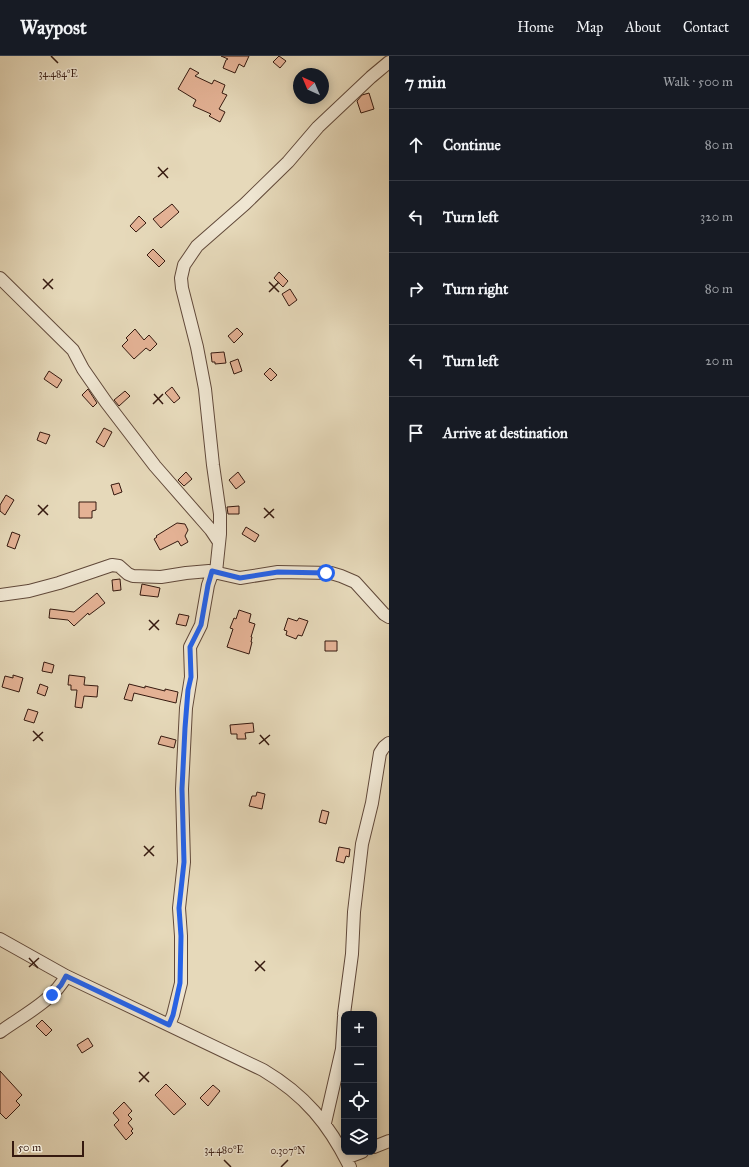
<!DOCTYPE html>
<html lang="en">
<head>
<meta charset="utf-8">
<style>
	body { margin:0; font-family:"IM FELL Great Primer",serif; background:#242831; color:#f1f3f6 }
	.controls { position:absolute; right:12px; bottom:12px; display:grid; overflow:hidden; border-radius:8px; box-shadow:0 2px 10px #0003 }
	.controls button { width:36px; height:36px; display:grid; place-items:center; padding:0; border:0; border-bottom:1px solid #363941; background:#171b24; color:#f1f3f6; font:20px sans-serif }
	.compass { position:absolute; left:293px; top:12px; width:36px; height:36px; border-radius:50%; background:#171b24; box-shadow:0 2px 10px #0003; rotate:316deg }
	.scale { position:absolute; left:12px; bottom:10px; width:72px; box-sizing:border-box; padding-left:4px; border:2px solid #35190f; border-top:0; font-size:11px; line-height:14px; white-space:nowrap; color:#35190f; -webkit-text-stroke:3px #efe6d2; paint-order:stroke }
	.stop { position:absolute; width:12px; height:12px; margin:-9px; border:3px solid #2563eb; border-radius:50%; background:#fff }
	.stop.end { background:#2563eb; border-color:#fff; box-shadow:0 1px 4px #0008 }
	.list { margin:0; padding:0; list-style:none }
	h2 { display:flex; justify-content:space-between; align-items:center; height:52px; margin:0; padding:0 16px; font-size:17px }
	h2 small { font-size:13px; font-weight:400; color:#9ea1a6 }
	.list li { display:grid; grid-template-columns:26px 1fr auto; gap:12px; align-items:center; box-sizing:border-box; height:72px; padding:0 16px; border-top:1px solid #363941 }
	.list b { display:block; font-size:15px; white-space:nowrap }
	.list em { font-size:13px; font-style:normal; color:#9ea1a6 }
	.icon { flex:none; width:22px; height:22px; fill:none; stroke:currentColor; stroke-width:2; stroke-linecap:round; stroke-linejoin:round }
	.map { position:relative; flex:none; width:389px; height:1111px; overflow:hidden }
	header { display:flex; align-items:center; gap:24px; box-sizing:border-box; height:56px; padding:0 20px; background:#171b24; border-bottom:1px solid #363941 }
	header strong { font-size:19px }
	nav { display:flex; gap:22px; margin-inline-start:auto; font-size:14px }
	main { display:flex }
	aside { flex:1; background:#171b24 }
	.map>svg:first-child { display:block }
	.building { fill:#e4b295; stroke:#35190f }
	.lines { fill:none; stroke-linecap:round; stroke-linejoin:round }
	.minor-casing { stroke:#61493a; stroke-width:14 }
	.minor { stroke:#efe6d2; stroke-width:12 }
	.route { stroke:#2563eb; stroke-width:5 }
	.ticks { fill:none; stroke:#35190f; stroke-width:1.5 }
	.ticks-label { font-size:10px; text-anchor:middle; fill:#35190f; stroke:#efe6d2; stroke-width:3; stroke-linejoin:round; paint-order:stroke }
</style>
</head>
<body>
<header>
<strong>Waypost</strong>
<nav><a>Home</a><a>Map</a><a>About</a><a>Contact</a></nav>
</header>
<main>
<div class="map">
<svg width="389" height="1111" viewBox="0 0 389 1111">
	<rect width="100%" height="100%" fill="#e6d9ba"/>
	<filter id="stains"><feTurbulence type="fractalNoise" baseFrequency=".005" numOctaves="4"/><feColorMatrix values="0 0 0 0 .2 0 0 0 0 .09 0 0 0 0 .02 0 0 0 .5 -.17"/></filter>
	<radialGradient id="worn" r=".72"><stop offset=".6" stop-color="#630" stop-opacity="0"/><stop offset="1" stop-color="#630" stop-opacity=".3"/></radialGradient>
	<!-- building -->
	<path class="building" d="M 221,0 L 249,0 L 244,11 L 239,8 L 235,17 L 223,12 L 226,4 L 228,3 Z
		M 279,0 L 286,5 L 280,12 L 273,6 Z
		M 190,12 L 199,17 L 195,20 L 212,28 L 214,24 L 225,29 L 222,37 L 227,39 L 219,53 L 225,56 L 220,66 L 209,60 L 211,58 L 193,50 L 196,44 L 178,33 Z
		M 369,37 L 374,53 L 361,57 L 357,45 L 362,39 Z
		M 172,148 L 179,156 L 161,172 L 153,163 Z
		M 139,160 L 146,167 L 136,176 L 130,170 Z
		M 153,193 L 165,205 L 159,211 L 147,199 Z
		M 279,216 L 288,225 L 283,231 L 274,222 Z
		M 290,233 L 297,244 L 289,250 L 282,238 Z
		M 237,272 L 243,278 L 234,287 L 228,280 Z
		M 135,273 L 144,284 L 149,279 L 157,288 L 150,295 L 146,292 L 134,303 L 122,290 L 128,284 L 126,282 Z
		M 224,296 L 226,307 L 215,308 L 215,306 L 212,306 L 211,297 Z
		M 238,303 L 242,315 L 234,318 L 230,306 Z
		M 270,312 L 277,319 L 271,325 L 264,318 Z
		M 49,315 L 62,324 L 57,332 L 44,323 Z
		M 172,331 L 180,342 L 174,347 L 165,337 Z
		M 88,333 L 97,347 L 93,351 L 82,339 Z
		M 125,335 L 130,340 L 119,350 L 114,344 Z
		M 104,372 L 112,376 L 104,391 L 96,386 Z
		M 40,376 L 50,379 L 46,388 L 37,384 Z
		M 186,416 L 192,423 L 184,430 L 178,424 Z
		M 238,416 L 245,426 L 236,433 L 229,424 Z
		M 119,427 L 122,436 L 114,439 L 111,429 Z
		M 6,439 L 14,444 L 5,459 L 0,455 L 0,449 Z
		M 79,446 L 96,446 L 96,454 L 92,455 L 92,462 L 79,462 Z
		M 239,450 L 239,458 L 228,458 L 227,451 Z
		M 177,467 L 185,468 L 188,474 L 185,480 L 188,486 L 181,490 L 178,485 L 160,494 L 154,483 L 157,481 L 156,480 Z
		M 246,471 L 259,479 L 255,486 L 242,478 Z
		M 12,476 L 20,479 L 15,493 L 7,490 Z
		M 120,523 L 121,534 L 113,535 L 112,524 Z
		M 142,528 L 160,532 L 158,541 L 140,539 Z
		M 97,537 L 105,547 L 89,559 L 88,557 L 74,570 L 68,564 L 49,562 L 50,553 L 74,556 Z
		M 239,554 L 251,558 L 249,566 L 255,568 L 251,581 L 252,581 L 251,586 L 252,586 L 249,598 L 227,591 L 233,573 L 230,572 L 234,562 L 236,563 Z
		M 179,558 L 189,560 L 186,570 L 176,568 Z
		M 288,562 L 297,565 L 299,562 L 308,565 L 302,580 L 298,579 L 296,583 L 286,579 L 287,575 L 284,574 Z
		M 325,585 L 337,585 L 337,595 L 325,595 Z
		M 44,606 L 54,609 L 52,617 L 42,615 Z
		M 13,619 L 23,622 L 19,636 L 2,631 L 5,620 L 13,622 Z
		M 69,619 L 85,621 L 84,629 L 98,630 L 97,641 L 84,640 L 82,652 L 75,651 L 77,634 L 71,634 L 71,629 L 68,629 Z
		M 40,628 L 48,631 L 45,640 L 37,637 Z
		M 129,628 L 145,632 L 145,630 L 165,635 L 165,633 L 178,636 L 176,647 L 134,637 L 132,645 L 124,643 Z
		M 28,653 L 38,656 L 34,667 L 24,664 Z
		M 253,667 L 254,676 L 245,677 L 246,683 L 237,683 L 237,678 L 231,678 L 230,669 Z
		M 161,680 L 176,684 L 174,692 L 158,688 Z
		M 257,736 L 265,738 L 262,753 L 249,750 L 252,740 L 256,740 Z
		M 322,754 L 329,756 L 326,768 L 319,766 Z
		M 339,791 L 350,793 L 349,801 L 346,800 L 344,807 L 336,805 Z
		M 42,964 L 52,974 L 46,980 L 36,970 Z
		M 88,982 L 93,990 L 82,997 L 77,989 Z
		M 0,1015 L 22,1039 L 16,1045 L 20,1049 L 6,1063 L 0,1057 Z
		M 166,1028 L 186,1048 L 174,1059 L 155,1039 Z
		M 213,1029 L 220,1035 L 208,1050 L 200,1042 Z
		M 124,1046 L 132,1055 L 128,1059 L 132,1063 L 128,1067 L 133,1073 L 131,1075 L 133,1077 L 126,1084 L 114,1069 L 119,1064 L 113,1057 Z"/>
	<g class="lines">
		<!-- minor casing -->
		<g class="minor-casing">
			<path id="minor" d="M 0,222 L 73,294 L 83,313 L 106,346 L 155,410 L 211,474 L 219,486
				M 216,516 L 220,478 L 220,458 L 213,409 L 205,333 L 197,291 L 182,232 L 181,222 L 184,209 L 197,190 L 245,148 L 288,106 L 318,71 L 371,21 L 389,6
				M 0,539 L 29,535 L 59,527 L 112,509 L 119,510 L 128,518 L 133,520 L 161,521 L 186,517 L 209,515 L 240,522 L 278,516 L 331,517 L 341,520 L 355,526 L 384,558 L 389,561
				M 0,883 L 66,920 L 263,1014 C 305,1039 329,1068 350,1111
				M 344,958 L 352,898 L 354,856 L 362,788 L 372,747 L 380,697 L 384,691 L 389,687
				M 169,969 L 173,959 L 181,927 L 181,880 L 179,852 L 184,806 L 182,733 L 186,652 L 191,621 L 190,591 L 201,569 L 208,529 L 213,515
				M 0,976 C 22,960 54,944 66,920
				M 325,1067 L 342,993 L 344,961
				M 374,1091 L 389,1085
				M 346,1102 L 362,1096"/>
		</g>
		<!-- minor -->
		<use href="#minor" class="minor"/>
	</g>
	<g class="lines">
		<!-- route -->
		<path class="route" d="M 52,939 L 61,929 L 66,920 L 169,969 L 173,959 L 180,927 L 181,880 L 179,852 L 184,806 L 182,733 L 185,672 L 188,634 L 191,621 L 190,591 L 201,569 L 208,529 L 212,515 L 240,522 L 278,516 L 326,517"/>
	</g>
	<!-- ticks -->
	<path class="ticks" d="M 51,0 L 58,7M 158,111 L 168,122M 158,121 L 168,112M 43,223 L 53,233M 269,226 L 279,236M 43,233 L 53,223M 269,236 L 279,226M 154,338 L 163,348M 153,348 L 163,338M 38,449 L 48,459M 264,452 L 274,462M 38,459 L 48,449M 264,462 L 274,453M 149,564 L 159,574M 149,574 L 159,564M 33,675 L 43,685M 260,679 L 269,689M 33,685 L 43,676M 259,688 L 270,679M 144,790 L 154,800M 144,800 L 154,790M 29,902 L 38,912M 255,905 L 265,915M 29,911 L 39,902M 255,915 L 265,905M 139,1016 L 149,1026M 139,1026 L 149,1016M 224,1104 L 231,1111M 281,1111 L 288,1104"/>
	<g class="ticks-label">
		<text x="58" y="21">34.484°E</text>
		<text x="224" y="1097">34.480°E</text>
		<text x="288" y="1098">0.307°N</text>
	</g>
	<rect width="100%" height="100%" filter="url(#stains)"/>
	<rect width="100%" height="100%" fill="url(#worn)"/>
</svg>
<div class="controls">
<button>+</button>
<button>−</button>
<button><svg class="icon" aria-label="locate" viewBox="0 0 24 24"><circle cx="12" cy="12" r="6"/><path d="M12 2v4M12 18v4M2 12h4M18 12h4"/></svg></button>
<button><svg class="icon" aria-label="layers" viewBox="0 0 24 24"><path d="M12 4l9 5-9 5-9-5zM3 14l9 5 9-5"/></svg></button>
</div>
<svg class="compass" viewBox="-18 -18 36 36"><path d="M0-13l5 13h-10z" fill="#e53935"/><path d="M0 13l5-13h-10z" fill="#9ea1a6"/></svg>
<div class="scale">50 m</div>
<div class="stop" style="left:326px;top:517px"></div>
<div class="stop end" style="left:52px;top:939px"></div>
</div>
<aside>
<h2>7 min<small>Walk · 500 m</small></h2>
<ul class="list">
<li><svg class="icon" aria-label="ahead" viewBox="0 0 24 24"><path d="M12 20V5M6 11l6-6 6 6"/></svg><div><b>Continue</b></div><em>80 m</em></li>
<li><svg class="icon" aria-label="left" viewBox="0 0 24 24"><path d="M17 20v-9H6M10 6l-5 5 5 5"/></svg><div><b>Turn left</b></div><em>320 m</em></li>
<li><svg class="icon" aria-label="right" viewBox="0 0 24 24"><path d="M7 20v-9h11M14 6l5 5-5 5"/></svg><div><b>Turn right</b></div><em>80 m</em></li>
<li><svg class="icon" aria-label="left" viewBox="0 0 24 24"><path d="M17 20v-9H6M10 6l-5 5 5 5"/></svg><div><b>Turn left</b></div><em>20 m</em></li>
<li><svg class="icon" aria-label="arrive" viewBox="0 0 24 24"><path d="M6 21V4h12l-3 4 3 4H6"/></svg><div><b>Arrive at destination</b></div></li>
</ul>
</aside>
</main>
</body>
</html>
